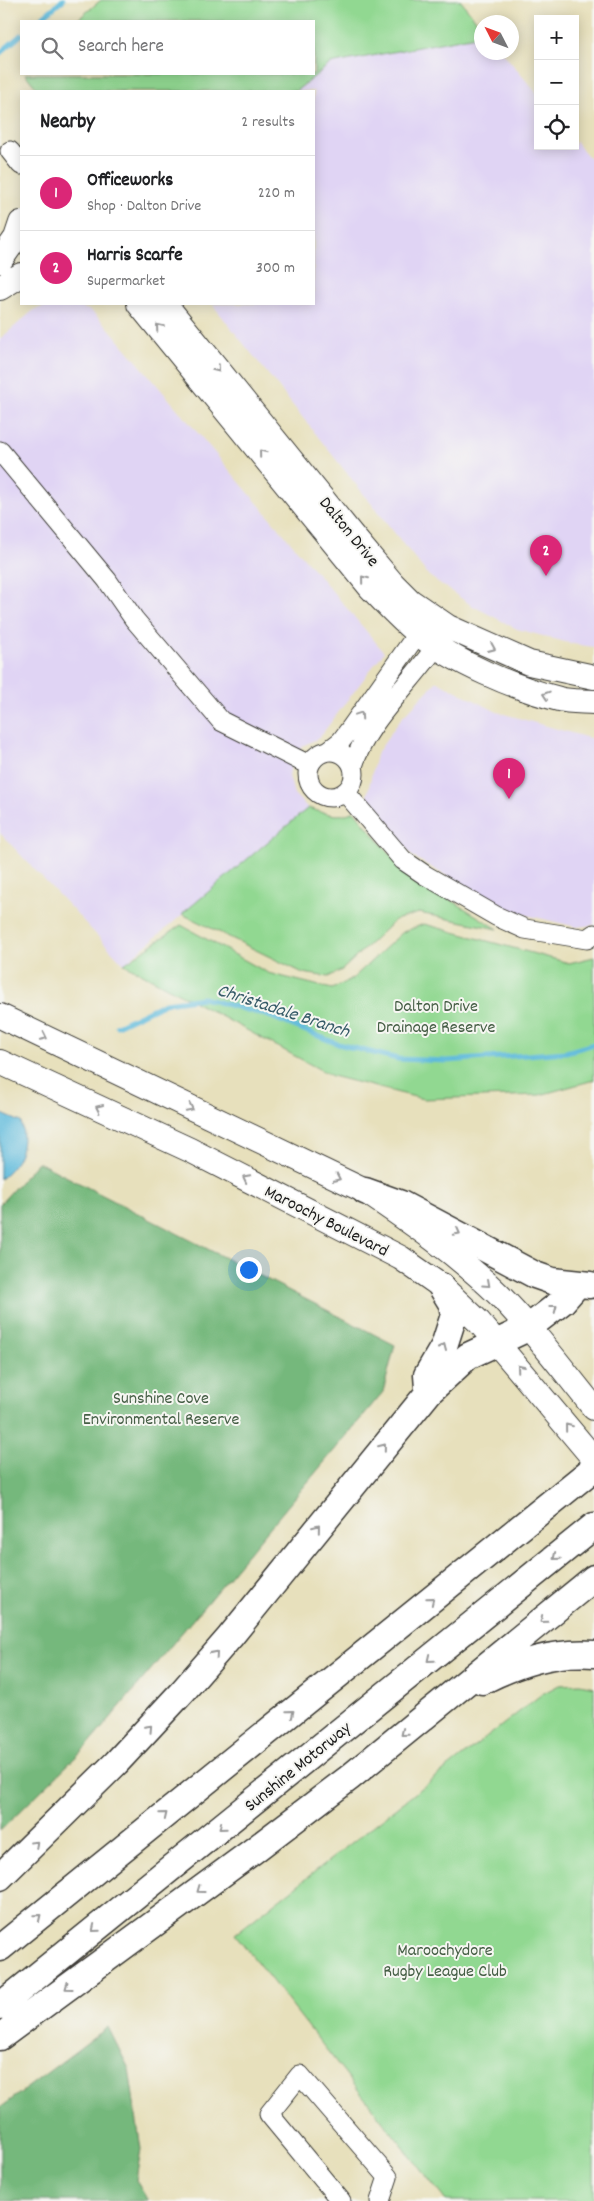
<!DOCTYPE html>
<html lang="en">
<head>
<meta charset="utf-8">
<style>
	body { margin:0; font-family:Dekko,sans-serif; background:#f6f6f6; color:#202124 }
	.controls { position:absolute; right:15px; top:15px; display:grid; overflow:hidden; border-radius:0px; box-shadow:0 2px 12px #0003 }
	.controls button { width:45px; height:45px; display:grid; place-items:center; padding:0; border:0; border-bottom:1px solid #e0e0e0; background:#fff; color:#202124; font:25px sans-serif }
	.compass { position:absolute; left:474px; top:15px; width:45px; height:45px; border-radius:50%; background:#fff; box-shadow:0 2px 12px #0003; rotate:312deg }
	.you { position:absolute; left:248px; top:1269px; width:18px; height:18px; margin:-12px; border:4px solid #fff; border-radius:50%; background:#1a73e8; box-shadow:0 0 0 8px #1a73e833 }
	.badge { display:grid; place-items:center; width:32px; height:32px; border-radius:50%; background:#db2777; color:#fff; font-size:16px; font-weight:700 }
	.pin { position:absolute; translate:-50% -41px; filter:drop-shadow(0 1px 2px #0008) }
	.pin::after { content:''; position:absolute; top:26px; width:18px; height:15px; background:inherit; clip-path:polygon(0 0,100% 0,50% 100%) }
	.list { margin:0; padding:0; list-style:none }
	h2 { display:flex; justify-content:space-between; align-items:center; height:65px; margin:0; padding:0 20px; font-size:21px }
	h2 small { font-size:16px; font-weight:400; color:#757577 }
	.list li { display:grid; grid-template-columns:32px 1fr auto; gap:15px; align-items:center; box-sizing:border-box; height:75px; padding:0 20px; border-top:1px solid #e0e0e0 }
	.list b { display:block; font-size:19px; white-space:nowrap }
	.list p { margin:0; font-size:16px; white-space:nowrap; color:#757577 }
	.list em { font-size:16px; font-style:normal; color:#757577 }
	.icon { flex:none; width:28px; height:28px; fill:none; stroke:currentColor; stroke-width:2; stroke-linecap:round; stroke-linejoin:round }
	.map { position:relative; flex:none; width:594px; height:2201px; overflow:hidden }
	.search { position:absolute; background:#fff; box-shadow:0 2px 12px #0003; left:20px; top:20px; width:295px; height:55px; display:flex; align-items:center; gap:12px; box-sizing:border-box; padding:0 18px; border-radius:0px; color:#757577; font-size:19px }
	.panel { position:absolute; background:#fff; box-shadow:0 2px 12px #0003; left:20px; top:90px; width:295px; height:215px; border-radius:0px }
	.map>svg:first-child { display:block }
	.built { fill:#e0d4f4 }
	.green { fill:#91d891; stroke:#567a56 }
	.forest { fill:#74b87b; stroke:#486a4c }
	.water { fill:#5dbadb; stroke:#3c6b7c }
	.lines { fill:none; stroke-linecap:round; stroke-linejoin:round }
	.stream { stroke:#5dbadb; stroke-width:5 }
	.minor-casing { stroke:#3a3934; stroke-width:21 }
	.major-casing { stroke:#3a3934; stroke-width:26 }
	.highway-casing { stroke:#3a3934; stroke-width:29 }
	.minor { stroke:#fff; stroke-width:19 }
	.major { stroke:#fff; stroke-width:24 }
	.highway { stroke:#fff; stroke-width:26 }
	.oneway { stroke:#999 }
	.labels { text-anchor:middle; stroke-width:4; stroke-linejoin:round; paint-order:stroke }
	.street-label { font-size:18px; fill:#1c1c1c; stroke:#f6f6f2 }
	.park-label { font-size:18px; fill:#455e45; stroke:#f6f6f2 }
	.water-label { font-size:19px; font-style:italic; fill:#365b68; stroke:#f6f6f2 }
</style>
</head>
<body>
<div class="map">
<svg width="594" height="2201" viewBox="0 0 594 2201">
	<rect width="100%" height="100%" fill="#f6f6f2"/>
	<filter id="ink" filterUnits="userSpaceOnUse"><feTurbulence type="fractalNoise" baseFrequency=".02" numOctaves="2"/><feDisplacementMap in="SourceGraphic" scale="10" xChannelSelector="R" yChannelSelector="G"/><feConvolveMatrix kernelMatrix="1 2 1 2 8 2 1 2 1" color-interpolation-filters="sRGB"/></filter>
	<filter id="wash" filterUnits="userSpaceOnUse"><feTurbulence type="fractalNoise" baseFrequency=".0096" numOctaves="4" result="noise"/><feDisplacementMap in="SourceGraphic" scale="20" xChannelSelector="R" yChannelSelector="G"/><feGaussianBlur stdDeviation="1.12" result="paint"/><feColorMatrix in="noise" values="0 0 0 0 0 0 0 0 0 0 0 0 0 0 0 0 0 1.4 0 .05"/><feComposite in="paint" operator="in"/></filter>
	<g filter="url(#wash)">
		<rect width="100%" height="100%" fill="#e7e0bc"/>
		<!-- built -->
		<path class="built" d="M 481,35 L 482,52 L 503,53 L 538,95 L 538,146 L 575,146 L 575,141 L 594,163 L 594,647 L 573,644 L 517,629 L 471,605 L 429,576 L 212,304 L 314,304 L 314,91 L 296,91 L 330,64 Z
			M 54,305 L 77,306 L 91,311 L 106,325 L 384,652 L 319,738 L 302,746 L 292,760 L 289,776 L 294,794 L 308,808 L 124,964 L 0,833 L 0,339 L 35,309 Z
			M 437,681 L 497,712 L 589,738 L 594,738 L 594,925 L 577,927 L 505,910 L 412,856 L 367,796 L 376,755 L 400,720 Z"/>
		<!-- green -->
		<path class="green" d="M 101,0 L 460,0 L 481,26 L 481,35 L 330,64 L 296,91 L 39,91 L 25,74 L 314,74 L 314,21 L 76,21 Z
			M 308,808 C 324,813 339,819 354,811 L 404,871 L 498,929 L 419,913 L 395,920 L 342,970 L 328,977 L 303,973 L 182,914 Z
			M 424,924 L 569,963 L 594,957 L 594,1080 L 540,1095 L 423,1099 L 332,1076 L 124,964 L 181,925 L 268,973 L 332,989 L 352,979 L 403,932 Z
			M 580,1684 L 594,1687 L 594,2201 L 446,2201 L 235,1934 L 542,1694 L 559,1685 Z"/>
		<!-- forest -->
		<path class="forest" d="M 38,1162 L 395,1345 L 383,1392 L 88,1745 L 0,1831 L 0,1204 Z
			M 108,2027 L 129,2069 L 141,2149 L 136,2180 L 148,2201 L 0,2201 L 0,2108 Z"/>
		<!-- water -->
		<path class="water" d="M 0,1113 L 21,1122 C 27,1146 19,1164 0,1179 Z"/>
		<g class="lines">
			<!-- stream -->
			<path class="stream" d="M 38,21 L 63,0
				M 0,53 L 21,35
				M 117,1026 L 165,1003 L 203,998 L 266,1015 L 338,1044 L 398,1059 L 447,1061 L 566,1052 L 594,1044"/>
		</g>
	</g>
	<g filter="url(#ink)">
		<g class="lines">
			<!-- minor casing -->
			<g class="minor-casing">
				<path id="minor" d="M 10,151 L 21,165
					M 0,451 L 107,580 L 134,619 L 221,721 L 309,765
					M308 774a23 23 0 1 1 46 0a23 23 0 1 1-46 0Z
					M 328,751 L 341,741 L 350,729 L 425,623
					M 353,766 C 369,715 417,680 444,634
					M 345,792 L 403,860 L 425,875 L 496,916 L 525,929 L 587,939 L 594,934
					M 341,2201 L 269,2114 L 300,2075 L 388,2177 L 380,2201"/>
			</g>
			<!-- major casing -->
			<g class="major-casing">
				<path id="major" d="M 0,261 L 16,238 L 21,223
					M 0,288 L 21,275
					M 139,304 L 370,587 C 385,603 400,619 417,633 C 454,662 514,688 559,699 C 570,702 583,701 594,702
					M 165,304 L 351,534 L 393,584 L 410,601 L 448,627 L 529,663 L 594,677
					M 0,1016 L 365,1191 C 411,1222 458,1255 498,1294 C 533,1329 563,1370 594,1408
					M 0,1062 L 190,1150 L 401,1258 L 441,1286 L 479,1322 L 594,1459"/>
			</g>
			<!-- highway casing -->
			<g class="highway-casing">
				<path id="highway" d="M 365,1191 L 401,1204 L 535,1275 L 552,1281 L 590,1285
					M 428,1388 L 427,1375 L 444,1346 L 454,1315 L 452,1304 L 441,1286
					M 482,1681 C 518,1663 554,1651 594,1654
					M 0,1877 L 116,1763 L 183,1691 L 230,1637 L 429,1392 L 468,1356 L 528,1328 L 563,1301 L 577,1285
					M 0,1948 L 594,1468
					M 0,2006 L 594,1526
					M 0,2037 L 253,1851 L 349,1778 L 594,1578"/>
			</g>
			<!-- minor -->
			<use href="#minor" class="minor"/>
			<!-- major -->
			<use href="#major" class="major"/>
			<!-- highway -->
			<use href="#highway" class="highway"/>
		</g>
		<!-- one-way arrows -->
		<defs><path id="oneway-chevron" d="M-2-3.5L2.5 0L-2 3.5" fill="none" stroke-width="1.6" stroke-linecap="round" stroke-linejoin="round" transform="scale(1.25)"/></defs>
		<g class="oneway">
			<use href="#oneway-chevron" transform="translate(159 327) rotate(-130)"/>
			<use href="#oneway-chevron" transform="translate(217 369) rotate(51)"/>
			<use href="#oneway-chevron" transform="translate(262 453) rotate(-129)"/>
			<use href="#oneway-chevron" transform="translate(364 579) rotate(-129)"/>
			<use href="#oneway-chevron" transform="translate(492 648) rotate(23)"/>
			<use href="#oneway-chevron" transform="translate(546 695) rotate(-162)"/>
			<use href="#oneway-chevron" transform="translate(360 715) rotate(-56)"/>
			<use href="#oneway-chevron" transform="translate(44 1037) rotate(26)"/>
			<use href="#oneway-chevron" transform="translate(99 1108) rotate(-155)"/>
			<use href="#oneway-chevron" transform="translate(190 1108) rotate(26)"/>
			<use href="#oneway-chevron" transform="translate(246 1178) rotate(-153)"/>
			<use href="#oneway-chevron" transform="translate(337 1178) rotate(25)"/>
			<use href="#oneway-chevron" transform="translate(457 1232) rotate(28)"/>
			<use href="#oneway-chevron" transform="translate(487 1284) rotate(42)"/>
			<use href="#oneway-chevron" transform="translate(554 1308) rotate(-37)"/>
			<use href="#oneway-chevron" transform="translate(443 1347) rotate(-66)"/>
			<use href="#oneway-chevron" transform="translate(520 1368) rotate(-130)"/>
			<use href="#oneway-chevron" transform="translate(568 1427) rotate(-129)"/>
			<use href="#oneway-chevron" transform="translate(383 1447) rotate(-51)"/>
			<use href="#oneway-chevron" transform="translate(317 1528) rotate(-51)"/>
			<use href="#oneway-chevron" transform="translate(556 1557) rotate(141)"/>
			<use href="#oneway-chevron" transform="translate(431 1600) rotate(-39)"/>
			<use href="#oneway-chevron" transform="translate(543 1620) rotate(141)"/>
			<use href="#oneway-chevron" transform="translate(215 1654) rotate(-49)"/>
			<use href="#oneway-chevron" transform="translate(430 1659) rotate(141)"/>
			<use href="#oneway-chevron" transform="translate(291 1713) rotate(-39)"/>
			<use href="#oneway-chevron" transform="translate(149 1728) rotate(-47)"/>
			<use href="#oneway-chevron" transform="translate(404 1733) rotate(141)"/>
			<use href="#oneway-chevron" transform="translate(164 1815) rotate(-39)"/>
			<use href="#oneway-chevron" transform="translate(222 1827) rotate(141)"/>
			<use href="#oneway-chevron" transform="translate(35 1844) rotate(-44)"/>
			<use href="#oneway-chevron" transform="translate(200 1890) rotate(144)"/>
			<use href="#oneway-chevron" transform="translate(38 1917) rotate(-39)"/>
			<use href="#oneway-chevron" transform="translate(95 1929) rotate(141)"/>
			<use href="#oneway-chevron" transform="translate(68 1987) rotate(144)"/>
		</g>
	</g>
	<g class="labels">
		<!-- street labels -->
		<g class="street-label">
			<text transform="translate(350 531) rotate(51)" y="6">Dalton Drive</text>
			<text transform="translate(327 1220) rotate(27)" y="6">Maroochy Boulevard</text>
			<text transform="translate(297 1766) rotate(-39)" y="6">Sunshine Motorway</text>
		</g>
		<!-- park labels -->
		<g class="park-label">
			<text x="436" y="1011">Dalton Drive<tspan x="436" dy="21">Drainage Reserve</tspan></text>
			<text x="161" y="1403">Sunshine Cove<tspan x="161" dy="21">Environmental Reserve</tspan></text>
			<text x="445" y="1955">Maroochydore<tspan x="445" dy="21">Rugby League Club</tspan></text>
		</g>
		<!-- water labels -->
		<g class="water-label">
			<text transform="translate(284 1009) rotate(18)" y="7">Christadale Branch</text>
		</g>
	</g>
</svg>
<div class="controls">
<button>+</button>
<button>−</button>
<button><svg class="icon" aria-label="locate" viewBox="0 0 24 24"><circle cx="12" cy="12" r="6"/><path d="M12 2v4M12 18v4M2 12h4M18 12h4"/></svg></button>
</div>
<svg class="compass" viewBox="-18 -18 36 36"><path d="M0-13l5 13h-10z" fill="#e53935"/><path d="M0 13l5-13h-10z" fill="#757577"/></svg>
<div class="you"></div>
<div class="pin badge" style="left:509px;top:799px">1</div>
<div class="pin badge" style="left:546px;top:576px">2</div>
<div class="search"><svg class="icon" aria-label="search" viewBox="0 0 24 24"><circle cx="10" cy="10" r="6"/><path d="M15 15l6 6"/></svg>Search here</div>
<section class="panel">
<h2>Nearby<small>2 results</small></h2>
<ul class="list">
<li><span class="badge">1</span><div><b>Officeworks</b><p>Shop · Dalton Drive</p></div><em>220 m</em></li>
<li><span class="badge">2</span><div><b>Harris Scarfe</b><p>Supermarket</p></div><em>300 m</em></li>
</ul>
</section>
</div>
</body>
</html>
